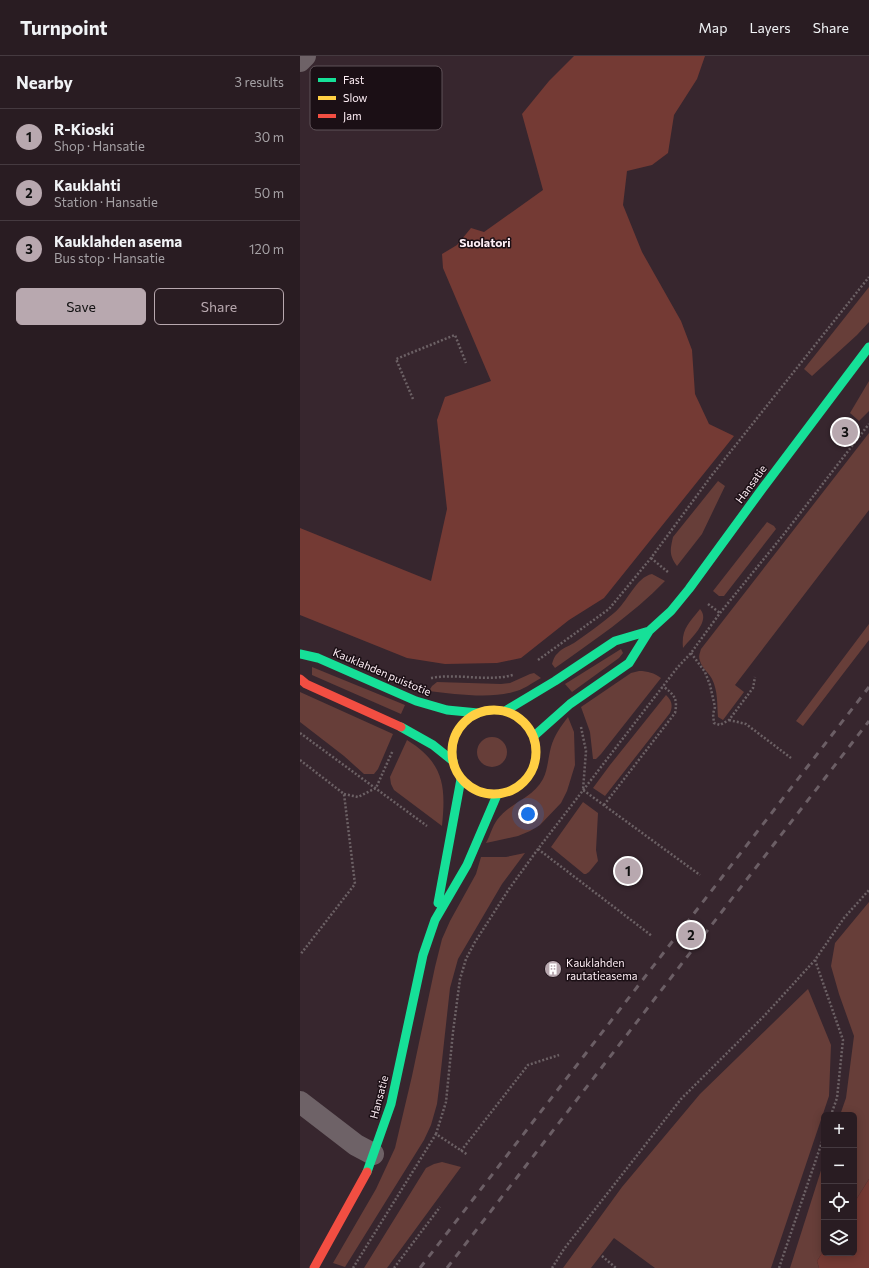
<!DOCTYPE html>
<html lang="en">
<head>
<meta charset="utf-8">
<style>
	body { margin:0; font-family:Commissioner,sans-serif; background:#31252a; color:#f1f3f6 }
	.controls { position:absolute; right:12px; bottom:12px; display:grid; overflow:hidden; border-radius:6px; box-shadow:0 2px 10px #0003 }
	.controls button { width:36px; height:36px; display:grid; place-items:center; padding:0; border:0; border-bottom:1px solid #453a40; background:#291c22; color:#f1f3f6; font:20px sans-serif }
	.you { position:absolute; left:228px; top:758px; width:14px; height:14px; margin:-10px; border:3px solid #fff; border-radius:50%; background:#1a73e8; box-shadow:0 0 0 6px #1a73e833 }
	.badge { display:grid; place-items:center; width:26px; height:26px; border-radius:50%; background:#b8a8af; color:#111; font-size:13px; font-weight:700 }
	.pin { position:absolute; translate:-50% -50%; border:2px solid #fff; box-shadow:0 1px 4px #0006 }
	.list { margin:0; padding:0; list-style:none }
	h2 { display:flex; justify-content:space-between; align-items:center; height:52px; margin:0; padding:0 16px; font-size:17px }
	h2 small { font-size:13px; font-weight:400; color:#a5a1a5 }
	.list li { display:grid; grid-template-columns:26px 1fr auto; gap:12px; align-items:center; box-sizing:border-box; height:56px; padding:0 16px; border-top:1px solid #453a40 }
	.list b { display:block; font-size:15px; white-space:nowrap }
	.list p { margin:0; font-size:13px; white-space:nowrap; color:#a5a1a5 }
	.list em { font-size:13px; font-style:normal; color:#a5a1a5 }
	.actions { display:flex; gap:8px; padding:12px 16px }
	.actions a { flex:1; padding:9px 0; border:1px solid #b8a8af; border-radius:6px; text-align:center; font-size:14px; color:#b8a8af }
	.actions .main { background:#b8a8af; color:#111 }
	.icon { flex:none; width:22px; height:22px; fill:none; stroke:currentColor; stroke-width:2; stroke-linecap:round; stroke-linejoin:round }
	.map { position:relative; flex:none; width:569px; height:1212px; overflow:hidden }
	header { display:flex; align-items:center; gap:24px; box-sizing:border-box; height:56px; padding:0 20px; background:#291c22; border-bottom:1px solid #453a40 }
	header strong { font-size:19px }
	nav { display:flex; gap:22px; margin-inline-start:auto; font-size:14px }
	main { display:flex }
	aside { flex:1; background:#291c22 }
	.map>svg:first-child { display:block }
	.green { fill:#673e39 }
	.forest { fill:#743a34 }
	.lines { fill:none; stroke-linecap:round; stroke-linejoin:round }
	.path { stroke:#6c6165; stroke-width:2.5; stroke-dasharray:2 2; stroke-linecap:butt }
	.street { stroke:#6e6267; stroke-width:22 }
	.fast { stroke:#16e098; stroke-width:9 }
	.slow { stroke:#ffcf43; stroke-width:9 }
	.jam { stroke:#f24e42; stroke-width:9 }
	.rail { stroke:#6b5e65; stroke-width:3; stroke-dasharray:7 7; stroke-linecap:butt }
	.labels { text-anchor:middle; stroke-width:3; stroke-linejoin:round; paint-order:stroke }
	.street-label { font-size:11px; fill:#feeef5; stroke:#1b0f15 }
	.poi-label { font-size:11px; fill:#feeef5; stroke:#1b0f15; text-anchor:start }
	.neighbourhood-label { font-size:12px; font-weight:bold; fill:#feeef5; stroke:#1b0f15 }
	.key { fill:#1b0f15; stroke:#5f5258; stroke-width:1 }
	.key-label { font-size:11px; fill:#feeef5 }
</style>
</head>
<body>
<header>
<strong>Turnpoint</strong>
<nav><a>Map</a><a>Layers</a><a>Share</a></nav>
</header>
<main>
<aside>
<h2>Nearby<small>3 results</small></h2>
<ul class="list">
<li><span class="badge">1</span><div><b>R-Kioski</b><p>Shop · Hansatie</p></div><em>30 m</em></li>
<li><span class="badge">2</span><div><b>Kauklahti</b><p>Station · Hansatie</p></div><em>50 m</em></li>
<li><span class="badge">3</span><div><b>Kauklahden asema</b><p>Bus stop · Hansatie</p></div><em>120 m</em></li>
</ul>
<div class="actions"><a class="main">Save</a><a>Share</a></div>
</aside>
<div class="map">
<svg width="569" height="1212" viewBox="0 0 569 1212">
	<rect width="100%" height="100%" fill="#37262e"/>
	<!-- green -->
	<path class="green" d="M 569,231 L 569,266 L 557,279 L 512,320 L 504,313 Z
		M 569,325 L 569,355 L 559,365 L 550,357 Z
		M 569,377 L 569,454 L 435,629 L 444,636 L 423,664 L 418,661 C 417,648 418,635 412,623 C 409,617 402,612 400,605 C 398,600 400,597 401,593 Z
		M 418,425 L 425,430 L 402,478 L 377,510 C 369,499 370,494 373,481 Z
		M 467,466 L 474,470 L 476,473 L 424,540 L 419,540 L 413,535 Z
		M 352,518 L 365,525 C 332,559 293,585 255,612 L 252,608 C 253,604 255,599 258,597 C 262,592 269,590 274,587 C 287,578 301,568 314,557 C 327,547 336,521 352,518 Z
		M 400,553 C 411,565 391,582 383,592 C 381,573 389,567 400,553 Z
		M 569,568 L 569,584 L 503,670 L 496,665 Z
		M 321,593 L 323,597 L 319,602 L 272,636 L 265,628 Z
		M 12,611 L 105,649 L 101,658 L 12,619 Z
		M 339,615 C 348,615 354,617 361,622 L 301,698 L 296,703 L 293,703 L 290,676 L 281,651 L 331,617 Z
		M 234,617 L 241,622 C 232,627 223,634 213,636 C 190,643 153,638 129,635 L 132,630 L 137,626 L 201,628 L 210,627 L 230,618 Z
		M 0,636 L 93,678 L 78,713 L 74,718 L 64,718 L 44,700 L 0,666 Z
		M 366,639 C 372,645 373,649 370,657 L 305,740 L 293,732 L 310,709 Z
		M 268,661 L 274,676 L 275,709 L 267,735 L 261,747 L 240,769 L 230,775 L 218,780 L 186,787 C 190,780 192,771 197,764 C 209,747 232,743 243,723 C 248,713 248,702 251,691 C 254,680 261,670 268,661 Z
		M177 696a15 15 0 1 1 30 0a15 15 0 1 1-30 0Z
		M 107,684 C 144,707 146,730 142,770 L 94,734 L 91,728 L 90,721 Z
		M 283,746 L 298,757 L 296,794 L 298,805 L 289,816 L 286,818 L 284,818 L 251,791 Z
		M 225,797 L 202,828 L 158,903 L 150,932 L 139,1032 L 137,1048 L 131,1069 L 124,1084 L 45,1211 L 33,1207 L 76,1133 L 95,1092 L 112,1020 L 135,911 L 142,883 L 150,865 L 176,818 L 181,801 L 206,801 Z
		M 569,846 L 569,1123 L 554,1147 L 554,1059 L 540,1059 L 546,1042 L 554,980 L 539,938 L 531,910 L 535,887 Z
		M 508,933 L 531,989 L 529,1040 L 471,1212 L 355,1212 L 314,1182 L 291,1212 L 263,1212 L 322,1131 L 400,1038 Z
		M 524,1105 L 524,1194 L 517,1205 L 519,1212 L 490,1212 Z
		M 142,1106 L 161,1111 L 87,1212 L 64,1212 L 126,1112 L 134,1108 Z"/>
	<!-- forest -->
	<path class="forest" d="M 274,0 L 405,0 L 397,23 L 374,59 L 368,97 L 352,109 L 327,115 L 323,149 L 342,196 L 381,265 L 392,294 L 395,338 L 409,368 L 434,380 L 304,542 L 269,564 L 221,602 L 197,607 L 145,608 L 107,602 L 0,559 L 0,472 L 131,525 L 147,453 L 137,364 L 145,341 L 191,325 L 143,212 L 142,198 L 157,189 L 171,172 L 184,176 L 243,134 L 222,58 L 249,25 Z
		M 569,1123 L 569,1212 L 519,1212 L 517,1205 L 524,1194 L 524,1197 L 554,1197 L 554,1147 Z"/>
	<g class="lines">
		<!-- path -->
		<path class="path" d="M 113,343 L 96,303 L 155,279 L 166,307
			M 351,502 L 369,517
			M 408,548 L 420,557
			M 391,597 L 405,616 L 410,629 L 415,651 L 413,658 L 414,667 L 420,669 L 429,664 L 453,632 L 455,621
			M 238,604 L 309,553 L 351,502 L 412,419 L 569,221
			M 131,622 C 158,617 186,626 213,619
			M 429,664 L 446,668 L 491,702
			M 281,671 L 286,695 L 283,734 L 400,819
			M 0,677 L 127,770
			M 0,704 L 44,738 L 55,828 L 0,899
			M 44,738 L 58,741 L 76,732 L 93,694
			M 304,749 L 375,657 C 378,642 374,639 363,630
			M 238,793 L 352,880
			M 515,904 L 543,984 L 537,1042 L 531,1059
			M 136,1078 L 146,1046 L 153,976 L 160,923 L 166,903 L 175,886 L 209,833 L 238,793 L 377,612 L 391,597 L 420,557 L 484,478 L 569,368
			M 161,1095 L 228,1009 L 259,999
			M 302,1200 L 316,1212
			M 53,1212 L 136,1078 L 168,1099
			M 94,1212 L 140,1151
			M 252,1212 L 264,1193 L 381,1043 L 465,959 L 515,904 L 544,862 L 569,834
			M 479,1212 L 524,1080"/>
		<!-- street -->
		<path class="street" d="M 0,5 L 5,0
			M 0,1046 L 56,1089 L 73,1098"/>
		<!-- fast -->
		<path class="fast" d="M 0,598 L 18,602 L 116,645 L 147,654 L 178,657
			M 205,655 L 255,625 L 315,585 L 349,575
			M 101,671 L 133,689 L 153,705
			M 234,680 L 270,648 L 329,607 L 349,575 L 371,555 L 389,533 L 462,433 L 569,291
			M 138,847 L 161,723
			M 67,1116 L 91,1048 L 123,899 L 135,864 L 167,809 L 197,739"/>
		<!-- slow -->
		<path class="slow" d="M152 696a42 42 0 1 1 84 0a42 42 0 1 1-84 0Z"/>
		<!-- jam -->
		<path class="jam" d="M 0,623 L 6,628 L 101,671
			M 14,1212 L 67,1116"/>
		<!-- rail -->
		<path class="rail" d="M 120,1212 L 569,631
			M 147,1212 L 569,665"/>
	</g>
	<!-- icons -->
	<defs>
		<g id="building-disc" transform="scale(0.9)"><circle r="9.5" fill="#b8a8af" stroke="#1b0f15"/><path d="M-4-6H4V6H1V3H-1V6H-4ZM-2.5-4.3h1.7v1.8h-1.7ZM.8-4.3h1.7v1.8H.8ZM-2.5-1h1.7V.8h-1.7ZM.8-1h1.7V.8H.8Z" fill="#fff"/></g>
	</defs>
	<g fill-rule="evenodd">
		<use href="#building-disc" x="253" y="913"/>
	</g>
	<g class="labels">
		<!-- street labels -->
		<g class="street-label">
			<text transform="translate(451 428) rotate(-54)" y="4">Hansatie</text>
			<text transform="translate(82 616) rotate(23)" y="4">Kauklahden puistotie</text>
			<text transform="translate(79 1041) rotate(-75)" y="4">Hansatie</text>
		</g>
		<!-- poi labels -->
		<g class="poi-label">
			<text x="266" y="911">Kauklahden<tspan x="266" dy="13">rautatieasema</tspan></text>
		</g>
		<!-- neighbourhood labels -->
		<g class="neighbourhood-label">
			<text x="185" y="191">Suolatori</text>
		</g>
	</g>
	<!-- legend -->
	<rect x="10" y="10" width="132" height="64" rx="6" class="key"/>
	<rect x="18" y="22" width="18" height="4" fill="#16e098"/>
	<rect x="18" y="40" width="18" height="4" fill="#ffcf43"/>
	<rect x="18" y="58" width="18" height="4" fill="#f24e42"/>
	<g class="key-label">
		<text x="43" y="28">Fast</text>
		<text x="43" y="46">Slow</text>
		<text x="43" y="64">Jam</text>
	</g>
</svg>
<div class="controls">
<button>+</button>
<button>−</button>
<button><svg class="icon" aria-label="locate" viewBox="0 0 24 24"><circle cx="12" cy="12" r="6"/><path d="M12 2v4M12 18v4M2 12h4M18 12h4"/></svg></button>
<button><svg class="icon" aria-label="layers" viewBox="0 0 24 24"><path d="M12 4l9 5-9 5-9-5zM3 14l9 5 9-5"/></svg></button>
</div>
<div class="you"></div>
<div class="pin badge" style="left:328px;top:815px">1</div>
<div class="pin badge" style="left:391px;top:879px">2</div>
<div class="pin badge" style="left:545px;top:376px">3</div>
</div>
</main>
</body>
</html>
